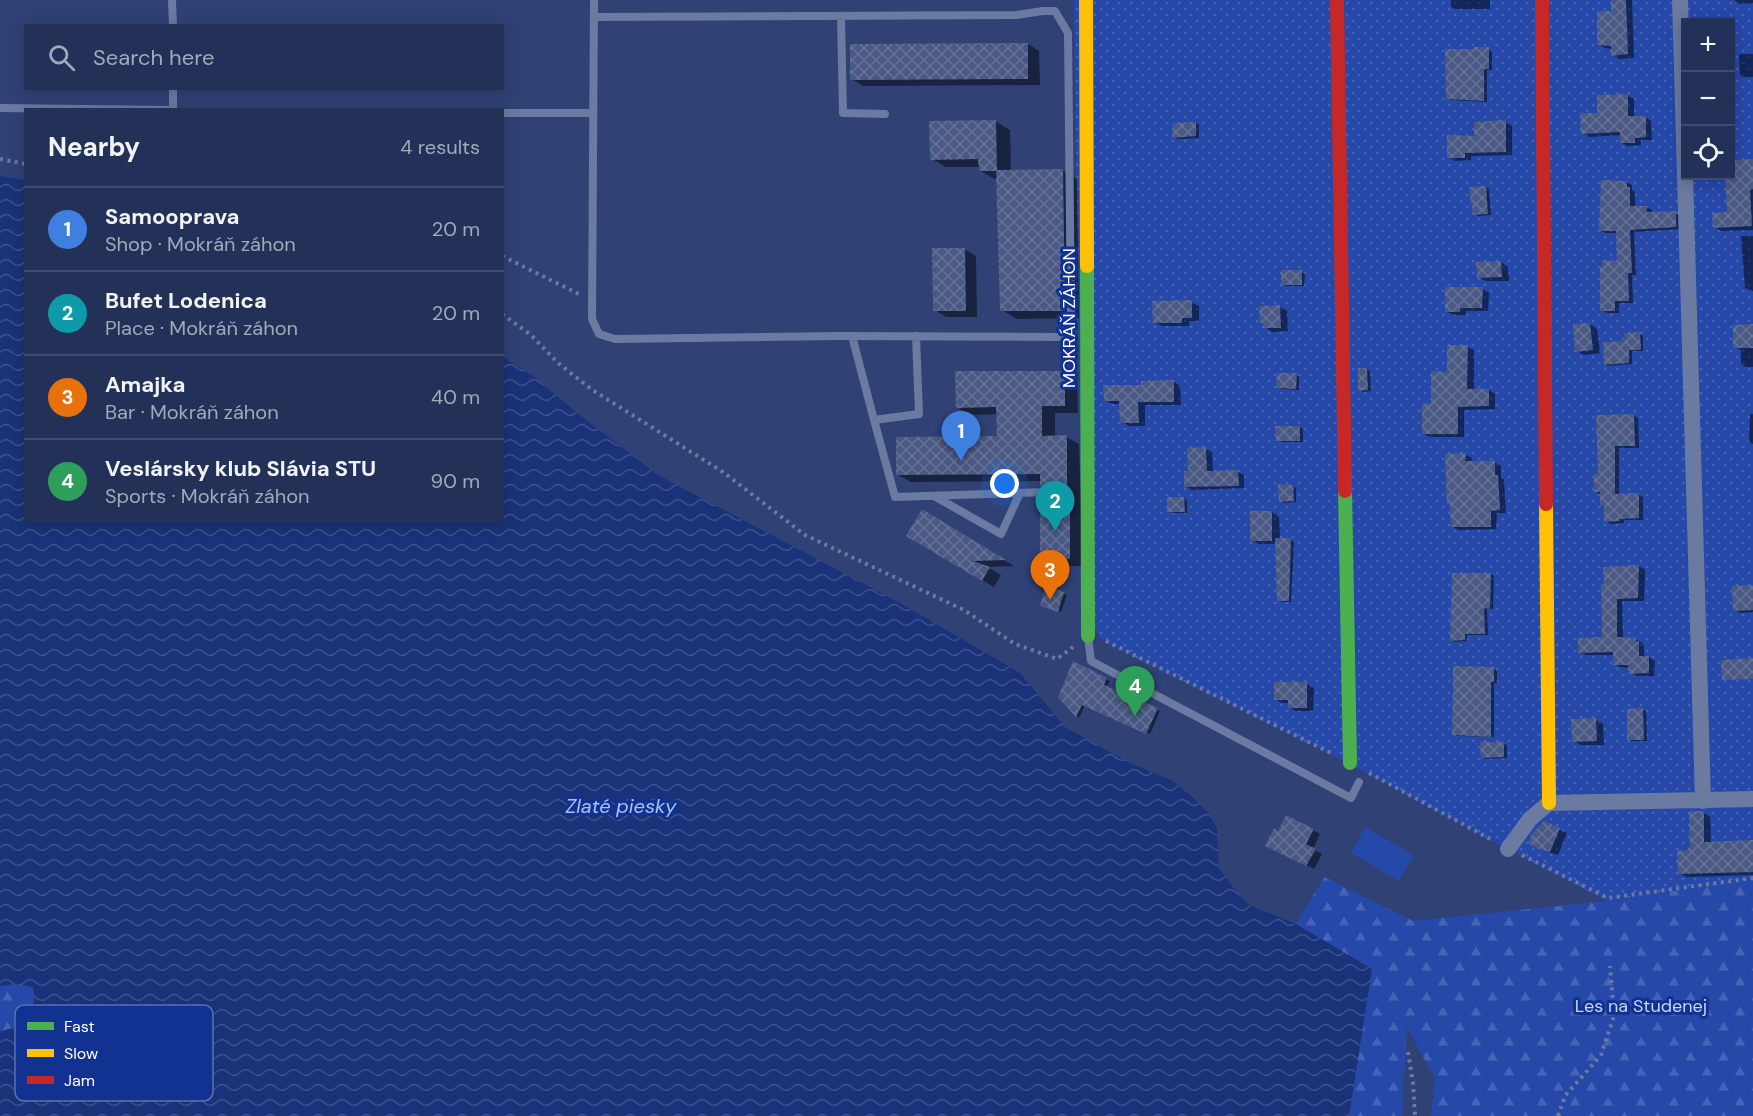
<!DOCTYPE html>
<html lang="en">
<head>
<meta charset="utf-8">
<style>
	body { margin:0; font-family:"DM Sans",sans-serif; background:#2b395e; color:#f1f3f6 }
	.controls { position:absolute; right:18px; top:18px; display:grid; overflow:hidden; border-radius:0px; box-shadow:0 3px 15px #0003 }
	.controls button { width:54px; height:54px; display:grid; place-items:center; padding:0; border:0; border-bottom:2px solid #404c6e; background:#233158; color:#f1f3f6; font:30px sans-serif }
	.you { position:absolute; left:1005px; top:484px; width:21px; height:21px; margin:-15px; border:4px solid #fff; border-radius:50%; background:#1a73e8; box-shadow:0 0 0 9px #1a73e833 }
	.badge { display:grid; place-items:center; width:39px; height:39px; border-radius:50%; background:#8abfa5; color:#fff; font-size:20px; font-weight:700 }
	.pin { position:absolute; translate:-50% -50px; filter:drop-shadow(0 2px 3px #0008) }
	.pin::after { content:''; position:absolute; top:32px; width:21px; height:18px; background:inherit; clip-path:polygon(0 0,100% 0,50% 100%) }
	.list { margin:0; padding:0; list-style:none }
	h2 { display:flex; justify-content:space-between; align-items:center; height:78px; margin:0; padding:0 24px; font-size:26px }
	h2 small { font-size:20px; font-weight:400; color:#a3a9ba }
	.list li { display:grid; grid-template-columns:39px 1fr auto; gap:18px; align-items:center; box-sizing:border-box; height:84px; padding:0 24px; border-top:2px solid #404c6e }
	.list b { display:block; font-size:22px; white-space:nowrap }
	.list p { margin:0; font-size:20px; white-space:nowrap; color:#a3a9ba }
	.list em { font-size:20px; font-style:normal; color:#a3a9ba }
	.icon { flex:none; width:33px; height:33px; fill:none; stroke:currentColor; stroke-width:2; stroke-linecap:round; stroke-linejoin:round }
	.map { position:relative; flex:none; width:1753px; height:1116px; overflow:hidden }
	.search { position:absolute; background:#233158; box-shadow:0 3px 15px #0003; left:24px; top:24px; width:480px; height:66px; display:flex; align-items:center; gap:15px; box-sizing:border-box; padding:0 21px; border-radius:0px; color:#a3a9ba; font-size:22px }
	.panel { position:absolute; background:#233158; box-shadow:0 3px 15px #0003; left:24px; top:108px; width:480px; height:414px; border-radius:0px }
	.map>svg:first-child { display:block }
	.forest { fill:url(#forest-firs) }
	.garden { fill:url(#garden-dots); fill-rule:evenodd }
	.pitch { fill:#2548a9 }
	.water { fill:url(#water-waves) }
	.shadow { fill:#0007 }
	.building { fill:url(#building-cross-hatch) }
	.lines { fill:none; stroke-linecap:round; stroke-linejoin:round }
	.path { stroke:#6b7aa0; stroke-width:4; stroke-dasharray:3 4.5; stroke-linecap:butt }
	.lane { stroke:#6b7aa0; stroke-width:8 }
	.street { stroke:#6b7aa0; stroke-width:16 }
	.fast { stroke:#4caf50; stroke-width:14 }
	.slow { stroke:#ffc107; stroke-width:14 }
	.jam { stroke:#c62828; stroke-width:14 }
	.labels { text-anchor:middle; stroke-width:6; stroke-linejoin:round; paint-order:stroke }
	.street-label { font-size:18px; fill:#fff; stroke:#123292 }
	.park-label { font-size:18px; fill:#c6d5fd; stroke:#123292 }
	.water-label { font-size:20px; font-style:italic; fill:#aac0f9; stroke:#123292 }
	.key { fill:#123292; stroke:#5970b3; stroke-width:1.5 }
	.key-label { font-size:16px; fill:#fff }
</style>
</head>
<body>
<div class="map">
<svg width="1753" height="1116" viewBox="0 0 1753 1116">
	<defs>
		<pattern id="forest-firs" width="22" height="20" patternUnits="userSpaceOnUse" patternTransform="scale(1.5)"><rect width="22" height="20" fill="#2548a9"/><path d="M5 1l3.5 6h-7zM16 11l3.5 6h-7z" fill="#4663b6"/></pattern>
		<pattern id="garden-dots" width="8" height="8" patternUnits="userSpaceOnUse" patternTransform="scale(1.5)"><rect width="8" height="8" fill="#2548a9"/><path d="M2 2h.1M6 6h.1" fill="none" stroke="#4663b6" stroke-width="1.8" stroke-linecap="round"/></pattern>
		<pattern id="water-waves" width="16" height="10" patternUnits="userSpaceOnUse" patternTransform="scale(1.5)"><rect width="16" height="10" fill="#1a3279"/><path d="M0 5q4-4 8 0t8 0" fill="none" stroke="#3c518d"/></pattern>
		<pattern id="building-cross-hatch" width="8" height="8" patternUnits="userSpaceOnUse" patternTransform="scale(1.5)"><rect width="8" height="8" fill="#4a5983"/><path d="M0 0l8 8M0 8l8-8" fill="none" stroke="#657296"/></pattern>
	</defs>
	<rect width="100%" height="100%" fill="#2f4175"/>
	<!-- forest -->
	<path class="forest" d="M 1324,877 L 1413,921 L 1607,901 L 1753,879 L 1753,1116 L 1431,1116 L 1435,1079 L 1407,1027 L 1402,1116 L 1349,1116 L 1372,969 L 1296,924 Z
		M 15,984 L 33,987 C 35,999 34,1014 23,1023 C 17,1027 7,1029 0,1032 L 0,986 Z"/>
	<!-- garden -->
	<path class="garden" d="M 1074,0 L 1753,0 L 1753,879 L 1607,901 L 1507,849 L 1350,764 L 1136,658 L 1100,639 L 1082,593 ZM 1686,22 L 1730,22 L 1730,176 L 1686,176 Z"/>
	<!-- pitch -->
	<path class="pitch" d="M 1365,827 L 1414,855 L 1399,881 L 1351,853 Z"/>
	<!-- water -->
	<path class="water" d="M 0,176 L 25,180 L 26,520 L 502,520 L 503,357 L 536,378 L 577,413 L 658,475 L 900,603 L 1020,673 L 1065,727 L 1128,762 L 1173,781 L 1198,802 L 1211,816 L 1217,829 L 1219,868 L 1233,887 L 1249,905 L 1296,924 L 1372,969 L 1349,1116 L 0,1116 L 0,1032 C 7,1029 18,1027 23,1023 C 34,1014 36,999 33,987 L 15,984 L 0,986 Z"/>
	<!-- shadow -->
	<path class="shadow" d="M 1451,0 L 1490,0 L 1490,9 L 1455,9 L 1451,7 Z
		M 1612,0 L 1632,0 L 1634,58 L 1619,59 L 1612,55 L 1612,49 L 1605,48 L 1599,44 L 1612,12 Z
		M 1753,0 L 1753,3 L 1740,4 L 1734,0 Z
		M 1028,44 L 1039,51 L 1040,85 L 863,86 L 852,79 Z
		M 1488,49 L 1492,51 L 1492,70 L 1487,70 L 1487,102 L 1450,100 L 1447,98 Z
		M 1739,54 L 1753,54 L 1753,77 L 1743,77 L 1740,75 Z
		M 1628,96 L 1634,99 L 1634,117 L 1645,117 L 1651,121 L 1652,140 L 1641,140 L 1641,145 L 1627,146 L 1621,142 L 1621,135 L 1589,137 L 1582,133 L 1599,114 Z
		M 995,121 L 1010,130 L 1011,171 L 1063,171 L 1077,179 L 1079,318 L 1017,319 L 1002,310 L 998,179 L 995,179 L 980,171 L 980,167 L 946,167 L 932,159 Z
		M 1505,122 L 1512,126 L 1512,155 L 1471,156 L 1471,160 L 1455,161 L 1449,157 L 1476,137 Z
		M 1196,123 L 1199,125 L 1199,138 L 1177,139 L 1174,137 Z
		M 1753,161 L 1753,230 L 1721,231 L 1714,227 L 1728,214 L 1737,177 Z
		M 1626,182 L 1632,185 L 1632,190 L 1635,192 L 1635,208 L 1647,207 L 1652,210 L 1652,214 L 1675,213 L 1680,216 L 1681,229 L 1634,232 L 1636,275 L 1632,275 L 1633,303 L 1619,303 L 1619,313 L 1607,313 L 1602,310 L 1618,262 L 1617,233 L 1606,233 L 1601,231 Z
		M 1486,187 L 1489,189 L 1491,215 L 1478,216 L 1475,214 Z
		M 1741,236 L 1753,236 L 1753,291 L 1745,288 Z
		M 964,249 L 976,256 L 977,317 L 946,317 L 935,310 Z
		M 1501,262 L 1508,267 L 1509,281 L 1486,281 L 1478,277 Z
		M 1301,272 L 1305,274 L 1304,286 L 1286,286 L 1283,284 Z
		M 1482,289 L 1489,293 L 1488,311 L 1466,311 L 1466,315 L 1454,315 L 1447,312 Z
		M 1191,302 L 1199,306 L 1199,321 L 1189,321 L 1189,326 L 1162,326 L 1154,322 Z
		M 1279,306 L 1287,311 L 1288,331 L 1272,332 L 1265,327 Z
		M 1590,324 L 1597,329 L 1600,353 L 1584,355 L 1577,351 Z
		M 1753,326 L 1753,367 L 1746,367 L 1741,364 L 1741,350 L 1735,347 Z
		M 1640,334 L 1643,336 L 1643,351 L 1632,351 L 1632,364 L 1608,366 L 1605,364 L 1627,343 Z
		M 1467,347 L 1474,350 L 1474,391 L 1489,390 L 1495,394 L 1495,409 L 1464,410 L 1464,437 L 1430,437 L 1424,434 L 1432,405 L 1449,373 Z
		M 1367,369 L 1370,371 L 1371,391 L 1363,392 L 1359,390 Z
		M 1064,372 L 1077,380 L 1078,413 L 1055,413 L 1055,437 L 1066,437 L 1079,444 L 1083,566 L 1055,566 L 1042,559 L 1051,499 L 1055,493 L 1041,485 L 1041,481 L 911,482 L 898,475 L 998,438 L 998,414 L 970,415 L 957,407 Z
		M 1296,375 L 1299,376 L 1299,390 L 1281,389 L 1278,387 Z
		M 1174,382 L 1180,386 L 1181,405 L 1145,405 L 1145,426 L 1129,426 L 1122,422 L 1121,404 L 1112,404 L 1105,400 L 1143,386 Z
		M 1750,414 L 1753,414 L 1753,444 L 1749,442 Z
		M 1633,415 L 1638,418 L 1639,448 L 1619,448 L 1619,495 L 1639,495 L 1643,497 L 1643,520 L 1624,520 L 1624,523 L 1610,524 L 1606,521 L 1606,508 L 1602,506 L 1600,494 L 1596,492 L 1600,475 L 1598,416 Z
		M 1300,427 L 1303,429 L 1303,442 L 1281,442 L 1277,440 Z
		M 1206,449 L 1212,452 L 1213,472 L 1238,472 L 1244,475 L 1244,488 L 1192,490 L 1185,486 L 1190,473 Z
		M 1466,455 L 1472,458 L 1471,463 L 1495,462 L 1501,466 L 1501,478 L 1504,480 L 1506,513 L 1497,513 L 1496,529 L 1458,530 L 1452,526 L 1451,505 L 1448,503 Z
		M 1292,486 L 1296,488 L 1296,502 L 1284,503 L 1280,501 Z
		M 1184,498 L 1187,500 L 1187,513 L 1172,513 L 1169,511 Z
		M 922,511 L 1014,566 L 987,567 L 1001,575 L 994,587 L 908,536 Z
		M 1272,512 L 1279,517 L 1280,539 L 1291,540 L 1294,542 L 1291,602 L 1282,602 L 1278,600 L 1277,544 L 1259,544 L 1252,540 Z
		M 1639,566 L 1645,570 L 1644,601 L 1622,601 L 1623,639 L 1636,639 L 1642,643 L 1644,646 L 1644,657 L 1649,657 L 1655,661 L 1654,676 L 1636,676 L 1630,673 L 1630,668 L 1620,667 L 1614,664 L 1614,655 L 1586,655 L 1580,652 L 1604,639 L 1605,568 Z
		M 1491,574 L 1494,576 L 1493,609 L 1487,609 L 1488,635 L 1467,635 L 1467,641 L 1455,642 L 1452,640 Z
		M 1753,587 L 1753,612 L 1740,613 L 1735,610 Z
		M 1047,588 L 1067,595 L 1061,612 L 1045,607 Z
		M 1074,663 L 1110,681 L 1106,688 L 1160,711 L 1150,734 L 1085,705 L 1079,718 L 1077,716 L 1060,696 Z
		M 1494,669 L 1497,671 L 1497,683 L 1494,683 L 1494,737 L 1457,736 L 1453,734 Z
		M 1307,684 L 1314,688 L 1313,711 L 1296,711 L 1289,707 L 1289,703 L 1282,703 L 1275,699 Z
		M 1643,710 L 1646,711 L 1647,741 L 1631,741 L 1628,739 Z
		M 1596,720 L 1603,724 L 1604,745 L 1581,745 L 1573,741 Z
		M 1503,744 L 1507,745 L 1507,758 L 1485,759 L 1482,757 Z
		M 1704,813 L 1710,817 L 1711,843 L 1753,842 L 1753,875 L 1686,877 L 1679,873 L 1691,852 Z
		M 1544,823 L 1567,833 L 1558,855 L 1548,852 L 1530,842 Z
		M 1313,830 L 1320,834 L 1313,849 L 1322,854 L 1314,869 L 1275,849 L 1279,833 Z"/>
	<!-- building -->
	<path class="building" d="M 1611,0 L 1626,0 L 1628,54 L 1611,56 L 1611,46 L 1597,45 L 1597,11 L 1611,11 Z
		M 1028,43 L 1028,79 L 850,80 L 850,44 Z
		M 1474,47 L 1489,47 L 1489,69 L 1484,69 L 1484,101 L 1446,99 L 1445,49 L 1474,49 Z
		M 1628,94 L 1628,116 L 1646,116 L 1646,137 L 1635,138 L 1635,143 L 1620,143 L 1620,132 L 1581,134 L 1580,113 L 1597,113 L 1597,95 Z
		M 996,120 L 997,170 L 1063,169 L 1065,311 L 1000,311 L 996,171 L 979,171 L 978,159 L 930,160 L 929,121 Z
		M 1506,120 L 1506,152 L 1465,153 L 1465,158 L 1447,158 L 1447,135 L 1474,136 L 1474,122 Z
		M 1196,122 L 1196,136 L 1172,138 L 1173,123 Z
		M 1753,159 L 1753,189 L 1750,190 L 1752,226 L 1713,228 L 1712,213 L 1727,212 L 1725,177 L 1735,176 L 1735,160 Z
		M 1601,180 L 1627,181 L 1627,187 L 1630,187 L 1630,206 L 1647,206 L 1647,212 L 1676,211 L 1676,227 L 1630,230 L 1632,273 L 1628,273 L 1629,301 L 1615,301 L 1615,311 L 1600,311 L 1600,267 L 1602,267 L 1602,260 L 1617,261 L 1616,231 L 1599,231 Z
		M 1486,186 L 1488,214 L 1473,215 L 1469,187 Z
		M 932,248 L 965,248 L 966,311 L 933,311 Z
		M 1501,261 L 1502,277 L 1477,278 L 1476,262 Z
		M 1281,270 L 1302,270 L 1302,285 L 1281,285 Z
		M 1445,287 L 1483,287 L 1482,308 L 1460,308 L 1460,312 L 1445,312 Z
		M 1192,300 L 1192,318 L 1182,318 L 1182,323 L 1153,323 L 1152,301 Z
		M 1280,305 L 1281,328 L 1263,328 L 1263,323 L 1260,323 L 1259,306 Z
		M 1590,323 L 1593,350 L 1575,352 L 1573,324 Z
		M 1753,324 L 1753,348 L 1733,348 L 1733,325 Z
		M 1640,332 L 1641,350 L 1629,350 L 1629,363 L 1604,365 L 1603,342 L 1625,341 L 1624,333 Z
		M 1447,345 L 1468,345 L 1467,389 L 1489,389 L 1489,406 L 1458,407 L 1458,434 L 1422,434 L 1422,404 L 1431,403 L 1431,371 L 1447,372 Z
		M 1358,368 L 1367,368 L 1368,390 L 1358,391 Z
		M 955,371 L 1065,371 L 1065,406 L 1042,406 L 1042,436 L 1067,435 L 1067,502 L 1070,502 L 1070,559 L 1040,560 L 1040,499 L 1050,498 L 1053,492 L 1049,486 L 1040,486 L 1040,474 L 896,475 L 896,437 L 997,436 L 996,407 L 956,408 Z
		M 1277,373 L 1297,373 L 1296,389 L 1276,388 Z
		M 1174,380 L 1174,402 L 1138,402 L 1139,423 L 1120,423 L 1119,401 L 1104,401 L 1103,385 L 1141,385 L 1141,381 Z
		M 1634,414 L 1635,446 L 1615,446 L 1615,494 L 1639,493 L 1639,518 L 1620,519 L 1620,521 L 1604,522 L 1604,506 L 1600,506 L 1600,492 L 1594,492 L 1594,474 L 1598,473 L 1596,415 Z
		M 1275,426 L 1300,426 L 1300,441 L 1276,441 Z
		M 1206,447 L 1207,471 L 1238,470 L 1239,486 L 1184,487 L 1184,471 L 1188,471 L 1187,448 Z
		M 1466,453 L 1465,461 L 1495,461 L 1495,475 L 1498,475 L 1500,510 L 1491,511 L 1491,527 L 1451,527 L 1450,504 L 1447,504 L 1445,454 Z
		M 1278,484 L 1293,485 L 1294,501 L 1279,502 Z
		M 1167,497 L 1184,497 L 1185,512 L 1167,512 Z
		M 922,509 L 1006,560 L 973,561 L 990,567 L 982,581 L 906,536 Z
		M 1250,511 L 1272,511 L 1272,541 L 1250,541 Z
		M 1275,538 L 1291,538 L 1289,601 L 1277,601 Z
		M 1639,565 L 1638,598 L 1617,599 L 1617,637 L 1636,638 L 1636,642 L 1639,641 L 1639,656 L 1649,656 L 1649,673 L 1629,674 L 1628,665 L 1613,665 L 1613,652 L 1578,653 L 1578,638 L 1602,637 L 1601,584 L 1604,584 L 1603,567 Z
		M 1452,573 L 1491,573 L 1490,609 L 1484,608 L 1485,634 L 1465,634 L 1465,640 L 1450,641 Z
		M 1753,585 L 1753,610 L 1733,611 L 1732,586 Z
		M 1046,586 L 1064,592 L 1058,612 L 1040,606 Z
		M 1753,658 L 1753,679 L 1722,680 L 1721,660 Z
		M 1073,661 L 1107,678 L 1104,685 L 1158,708 L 1146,734 L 1082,705 L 1076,717 L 1058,697 Z
		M 1453,666 L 1494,667 L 1494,682 L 1491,682 L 1491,737 L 1452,735 Z
		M 1274,682 L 1307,682 L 1307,708 L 1288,708 L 1288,700 L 1274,700 Z
		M 1643,708 L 1644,740 L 1627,740 L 1627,709 Z
		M 1596,718 L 1597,741 L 1572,742 L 1571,719 Z
		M 1480,742 L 1504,742 L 1504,757 L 1481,758 Z
		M 1689,811 L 1704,811 L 1704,842 L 1753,840 L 1753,872 L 1678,874 L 1677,851 L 1690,850 Z
		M 1286,815 L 1314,829 L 1306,844 L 1316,849 L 1306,866 L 1265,846 L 1274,828 L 1278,831 Z
		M 1544,821 L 1560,828 L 1550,852 L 1539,849 L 1528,843 L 1532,834 Z"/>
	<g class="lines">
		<!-- path -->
		<path class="path" d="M 0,159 L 26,164
			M 502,256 L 581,295
			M 502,314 L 531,335 L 558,363 L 591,389 L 723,472 L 805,535 L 964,610 L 1015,644 L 1057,659 L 1073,647
			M 1106,641 L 1331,753
			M 1369,773 L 1494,841
			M 1522,855 L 1608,898 L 1753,878
			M 1408,1052 L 1413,1083 L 1415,1116
			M 1558,1116 L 1565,1096 L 1601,1055 L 1614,1016 L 1610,966"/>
		<!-- lane -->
		<path class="lane" d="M 172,0 L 173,26
			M 841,16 L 843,113 L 885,114
			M 594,17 L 1016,15 L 1043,11 L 1055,11 L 1068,33 L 1071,317 L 1060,337 L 838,336 L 615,339 L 599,334 L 592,319 L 594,0
			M 173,88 L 173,110
			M 0,108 L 171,110
			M 502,113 L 593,113
			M 852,336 L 874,420
			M 916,336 L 919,414 L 874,420 L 895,497 L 1047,492
			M 934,496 L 1001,534 L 1020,493
			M 1088,637 L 1091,661 L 1351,798 L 1359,782"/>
		<!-- street -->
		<path class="street" d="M 1680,0 L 1703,801
			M 1508,849 L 1530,819 L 1549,803 L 1753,799"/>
		<!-- fast -->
		<path class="fast" d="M 1087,266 L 1088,636
			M 1345,491 L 1350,763"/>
		<!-- slow -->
		<path class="slow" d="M 1086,0 L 1087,266
			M 1546,504 L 1549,803"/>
		<!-- jam -->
		<path class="jam" d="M 1337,0 L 1345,491
			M 1542,0 L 1546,504"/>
	</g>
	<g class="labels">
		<!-- street labels -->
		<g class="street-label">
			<text transform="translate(1069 318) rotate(-90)" y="6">MOKRÁŇ ZÁHON</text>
		</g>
		<!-- park labels -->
		<g class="park-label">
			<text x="1641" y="1012">Les na Studenej</text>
		</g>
		<!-- water labels -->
		<g class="water-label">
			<text x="621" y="813">Zlaté piesky</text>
		</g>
	</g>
	<!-- legend -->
	<rect x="15" y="1005" width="198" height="96" rx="9" class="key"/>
	<rect x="27" y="1022" width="27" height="8" fill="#4caf50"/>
	<rect x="27" y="1049" width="27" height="8" fill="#ffc107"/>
	<rect x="27" y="1076" width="27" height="8" fill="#c62828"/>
	<g class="key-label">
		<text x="64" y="1032">Fast</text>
		<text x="64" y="1059">Slow</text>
		<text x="64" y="1086">Jam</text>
	</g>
</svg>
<div class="controls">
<button>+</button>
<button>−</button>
<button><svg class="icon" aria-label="locate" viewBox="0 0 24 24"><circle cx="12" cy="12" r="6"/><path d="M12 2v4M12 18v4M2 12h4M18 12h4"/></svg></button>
</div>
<div class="you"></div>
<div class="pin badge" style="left:961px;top:461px;background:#3f7fe0">1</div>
<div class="pin badge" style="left:1055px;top:531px;background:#0f9aa8">2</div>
<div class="pin badge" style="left:1050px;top:600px;background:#e8710a">3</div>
<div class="pin badge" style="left:1135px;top:716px;background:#2e9e5b">4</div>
<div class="search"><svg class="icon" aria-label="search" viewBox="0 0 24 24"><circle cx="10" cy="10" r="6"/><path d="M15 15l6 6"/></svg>Search here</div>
<section class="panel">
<h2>Nearby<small>4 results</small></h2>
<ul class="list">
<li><span class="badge" style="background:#3f7fe0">1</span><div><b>Samooprava</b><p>Shop · Mokráň záhon</p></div><em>20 m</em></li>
<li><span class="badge" style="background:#0f9aa8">2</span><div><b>Bufet Lodenica</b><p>Place · Mokráň záhon</p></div><em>20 m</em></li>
<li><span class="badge" style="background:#e8710a">3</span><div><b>Amajka</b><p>Bar · Mokráň záhon</p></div><em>40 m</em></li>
<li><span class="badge" style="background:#2e9e5b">4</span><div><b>Veslársky klub Slávia STU</b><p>Sports · Mokráň záhon</p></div><em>90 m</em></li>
</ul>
</section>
</div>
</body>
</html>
